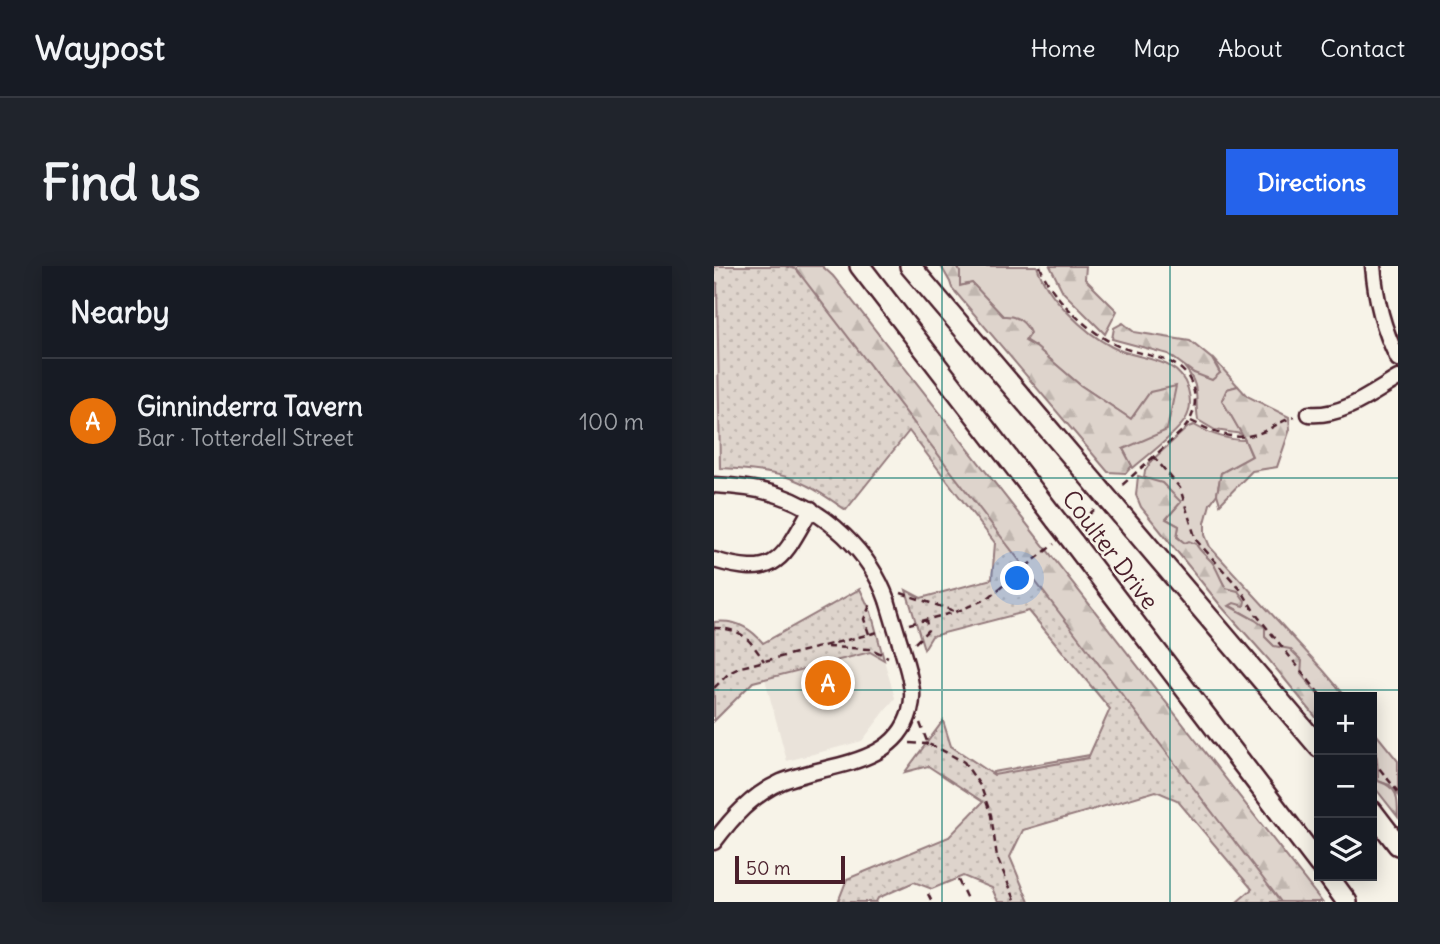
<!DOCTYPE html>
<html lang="en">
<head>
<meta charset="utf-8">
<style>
	body { margin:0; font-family:Delius,sans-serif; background:#20242c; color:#f1f3f6 }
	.controls { position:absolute; right:21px; bottom:21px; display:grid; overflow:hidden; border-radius:0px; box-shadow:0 4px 18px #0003 }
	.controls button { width:63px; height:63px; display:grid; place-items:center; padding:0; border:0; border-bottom:2px solid #363941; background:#171b24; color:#f1f3f6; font:35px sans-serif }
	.scale { position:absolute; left:21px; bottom:18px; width:110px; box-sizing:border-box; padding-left:7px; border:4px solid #4a1f2b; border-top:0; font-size:19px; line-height:24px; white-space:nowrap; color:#4a1f2b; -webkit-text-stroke:5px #f7f3e8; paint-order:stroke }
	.you { position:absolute; left:304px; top:313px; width:24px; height:24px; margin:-18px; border:5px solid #fff; border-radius:50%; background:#1a73e8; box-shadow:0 0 0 10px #1a73e833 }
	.badge { display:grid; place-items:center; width:46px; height:46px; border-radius:50%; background:#2563eb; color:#fff; font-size:23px; font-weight:700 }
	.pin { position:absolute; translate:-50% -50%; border:4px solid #fff; box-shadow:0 2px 7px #0006 }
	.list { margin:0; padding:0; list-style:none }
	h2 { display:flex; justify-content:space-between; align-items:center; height:91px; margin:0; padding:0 28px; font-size:30px }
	h2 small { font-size:23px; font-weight:400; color:#9ea1a6 }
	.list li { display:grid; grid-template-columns:46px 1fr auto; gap:21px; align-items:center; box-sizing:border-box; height:126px; padding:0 28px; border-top:2px solid #363941 }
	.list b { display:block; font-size:26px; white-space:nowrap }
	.list p { margin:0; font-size:23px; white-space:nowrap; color:#9ea1a6 }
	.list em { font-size:23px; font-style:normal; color:#9ea1a6 }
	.icon { flex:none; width:38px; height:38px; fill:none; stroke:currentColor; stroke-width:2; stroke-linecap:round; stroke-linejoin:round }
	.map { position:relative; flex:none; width:684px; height:636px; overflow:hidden; border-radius:0px }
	header { display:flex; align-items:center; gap:42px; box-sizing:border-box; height:98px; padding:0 35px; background:#171b24; border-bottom:2px solid #363941 }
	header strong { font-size:33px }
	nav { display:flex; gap:38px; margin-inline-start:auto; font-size:24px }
	.intro { display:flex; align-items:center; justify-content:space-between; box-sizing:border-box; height:168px; padding:0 42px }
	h1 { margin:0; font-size:49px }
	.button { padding:18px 32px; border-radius:0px; background:#2563eb; color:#fff; font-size:24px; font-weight:700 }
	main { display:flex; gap:42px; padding:0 42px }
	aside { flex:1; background:#171b24; border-radius:0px; box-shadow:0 4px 18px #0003 }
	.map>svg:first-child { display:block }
	.built { fill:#eae3da }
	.green { fill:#ded4cc; stroke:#947a7c; stroke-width:2 }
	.forest { fill:url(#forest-firs); stroke:#947a7c; stroke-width:2 }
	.park { fill:url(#park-dots); stroke:#947a7c; stroke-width:2 }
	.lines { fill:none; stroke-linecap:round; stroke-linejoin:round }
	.minor-casing { stroke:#4a1f2b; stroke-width:19 }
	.major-casing { stroke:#4a1f2b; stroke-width:24 }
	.path { stroke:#4a1f2b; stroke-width:2.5; stroke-dasharray:7 5; stroke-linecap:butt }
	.minor { stroke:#f7f3e8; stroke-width:14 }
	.major { stroke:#f7f3e8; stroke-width:19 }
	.minor-bridge-casing { stroke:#4a1f2b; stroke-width:19; stroke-linecap:butt }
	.major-bridge-casing { stroke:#4a1f2b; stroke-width:24; stroke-linecap:butt }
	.minor-bridge { stroke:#f7f3e8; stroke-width:14 }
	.major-bridge { stroke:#f7f3e8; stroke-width:19 }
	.grid { fill:none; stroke:#0f766e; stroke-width:2; stroke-opacity:0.55 }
	.labels { text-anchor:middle; stroke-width:5; stroke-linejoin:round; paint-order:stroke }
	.street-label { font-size:24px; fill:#4a1f2b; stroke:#f7f3e8 }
</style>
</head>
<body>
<header>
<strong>Waypost</strong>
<nav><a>Home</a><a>Map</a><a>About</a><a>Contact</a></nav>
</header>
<div class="intro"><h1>Find us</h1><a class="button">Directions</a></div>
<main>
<aside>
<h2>Nearby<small></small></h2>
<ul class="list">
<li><span class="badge" style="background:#e8710a">A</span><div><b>Ginninderra Tavern</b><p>Bar · Totterdell Street</p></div><em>100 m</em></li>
</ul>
</aside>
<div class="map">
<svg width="684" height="636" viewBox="0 0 684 636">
	<defs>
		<pattern id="forest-firs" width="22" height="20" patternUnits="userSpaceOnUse" patternTransform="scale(1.75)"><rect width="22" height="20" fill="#ded4cc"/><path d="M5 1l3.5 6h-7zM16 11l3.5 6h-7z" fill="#c0b6af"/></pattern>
		<pattern id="park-dots" width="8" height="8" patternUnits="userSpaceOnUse" patternTransform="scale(1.75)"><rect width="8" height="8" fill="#ded4cc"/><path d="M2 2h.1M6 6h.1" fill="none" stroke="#c0b6af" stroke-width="1.8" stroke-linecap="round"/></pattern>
	</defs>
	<rect width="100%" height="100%" fill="#f7f3e8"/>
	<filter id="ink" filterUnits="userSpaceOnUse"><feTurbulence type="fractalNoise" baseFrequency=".0143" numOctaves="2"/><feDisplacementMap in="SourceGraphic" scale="14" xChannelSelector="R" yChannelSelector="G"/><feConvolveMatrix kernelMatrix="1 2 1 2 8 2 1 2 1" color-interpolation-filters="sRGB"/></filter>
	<g filter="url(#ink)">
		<!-- built -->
		<path class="built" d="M 157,386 L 170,394 L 181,432 L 148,475 L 73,495 L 51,413 Z"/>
		<!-- green -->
		<path class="green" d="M 243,0 L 323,0 C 332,30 371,67 398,81 C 424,95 464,89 474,123 C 477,134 477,145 471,154 C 460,170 434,189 419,202 L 409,183 L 436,126 L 417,153 L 366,119 L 322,81 L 311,74 L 258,17 L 246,20 L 246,6 Z
			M 499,92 L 524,120 L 513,123 L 508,134 L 528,168 L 501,164 L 484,154 C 480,129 488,122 469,99 L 480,107 L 506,107 Z
			M 480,159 C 496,168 512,174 531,174 L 538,191 L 507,207 L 503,228 L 496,238 L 491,257 L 491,269 L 496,281 L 609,404 L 632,431 L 606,431 L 587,408 L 551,371 L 541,354 L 515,339 L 520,337 L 502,305 L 500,298 L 486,285 L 471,278 L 463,270 L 465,260 L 452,253 L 467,236 L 430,211 L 431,205 L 435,199 L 434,198 L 474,161 Z
			M 658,463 L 684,495 L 684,529 L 676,519 L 664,515 L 663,494 L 660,478 L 658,477 Z"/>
		<!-- forest -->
		<path class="forest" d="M 16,0 L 108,0 L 119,10 L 608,636 L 551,636 L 469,515 L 289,565 L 279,506 L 387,487 L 413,442 L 194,162 Z
			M 227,0 L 243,0 L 246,6 L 246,20 L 258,17 L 289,50 C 303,49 311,55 316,67 L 311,75 L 322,81 L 366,119 L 417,153 L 436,126 L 462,120 L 453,164 L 409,183 L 418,200 L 412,207 L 394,206 L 238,22 L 236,16 Z
			M 336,0 L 372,0 L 371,13 L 403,45 L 391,68 L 349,26 Z
			M 409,57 L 420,66 L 476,75 L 498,93 L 506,107 L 498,114 L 480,107 L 454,88 L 398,73 L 400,62 Z
			M 524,120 L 533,130 L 575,151 L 576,163 L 563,201 L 538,205 L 506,238 L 503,228 L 507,207 L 538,190 L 531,174 L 508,134 L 513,123 Z
			M 424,210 L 448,217 L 467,236 L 452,253 L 465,260 L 463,271 L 471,277 L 475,275 L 482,278 C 486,286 492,289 498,296 C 503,302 507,315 512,322 L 524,325 L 531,335 L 530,340 L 520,337 L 515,340 L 541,354 L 551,361 L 551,371 L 560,380 L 576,383 L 588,395 L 587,408 L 606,431 L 605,455 L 555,394 L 507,340 L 427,241 L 422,229 Z
			M 658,477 L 660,478 L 663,494 L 664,515 C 684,522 684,530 684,551 L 658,518 Z"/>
		<!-- park -->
		<path class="park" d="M 0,0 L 71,0 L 82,3 L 567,636 L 523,636 L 538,623 L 463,534 L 442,525 L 309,564 L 296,591 L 315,636 L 284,636 L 278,622 L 249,610 L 218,623 L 200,616 L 164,632 L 162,636 L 124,636 L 133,613 L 235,571 L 269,536 L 214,500 L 191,506 L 229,455 L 237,480 L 280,509 L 374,492 L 396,443 L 315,345 L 218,370 L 210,383 L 192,324 L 207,332 L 278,313 L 281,277 L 195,165 L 132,244 C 114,232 95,218 73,211 C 51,205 29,203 6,202 L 3,17 L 0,16 Z
			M 146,323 L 157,346 L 170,394 L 156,386 L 39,416 L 0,455 L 0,356 C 21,353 36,361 49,377 Z"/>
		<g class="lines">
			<!-- minor casing -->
			<g class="minor-casing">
				<path id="minor" d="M 659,0 C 662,35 669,62 684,93
					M 595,148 C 628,151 657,128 684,112
					M 0,219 C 22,220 43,222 64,229 C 112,245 156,286 173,334
					M 0,294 C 64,313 68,293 97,243
					M 0,576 C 18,552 38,529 67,516 C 112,497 181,501 196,445 C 198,437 199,427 197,419 C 195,405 190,391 186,377"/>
			</g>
			<!-- major casing -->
			<g class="major-casing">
				<path id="major" d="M 146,0 L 342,254
					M 196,0 L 383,220
					M 400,240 L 605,481
					M 359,276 L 605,598
					M 658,545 L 684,579
					M 614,610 L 633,636"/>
			</g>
			<!-- path -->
			<path class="path" d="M 326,0 C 336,30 371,62 398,77 C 427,93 472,86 480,126 C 483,141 478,154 468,165 L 406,221
				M 477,155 C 503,168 522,177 551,165 C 561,160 571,153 581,151
				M 439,190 L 466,222 L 482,274 L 528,325 L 541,347 L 608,431
				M 366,256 L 380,244
				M 187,327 L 240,345
				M 195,358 L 242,346 L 274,332 L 340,278
				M 0,362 C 28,362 36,374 50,395
				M 155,368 L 150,353 L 158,335
				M 201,377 L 214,364 L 212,354
				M 113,381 L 157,383 L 174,391
				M 0,422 L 15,407 L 27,401 L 168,365
				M 206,457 L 214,478 L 224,482 L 250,496 L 267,521 L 277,549 L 283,591 L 302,636
				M 196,477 L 214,478
				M 658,493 L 684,526
				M 244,614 L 253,633
				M 214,628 L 218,636"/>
			<!-- minor -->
			<use href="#minor" class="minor"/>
			<!-- major -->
			<use href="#major" class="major"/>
			<!-- minor-bridge casing -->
			<g class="minor-bridge-casing">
				<path id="minor-bridge" d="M 173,334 L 186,377"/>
			</g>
			<!-- major-bridge casing -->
			<g class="major-bridge-casing">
				<path id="major-bridge" d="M 383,220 L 400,240
					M 342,254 L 359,276"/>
			</g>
			<!-- minor-bridge -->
			<use href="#minor-bridge" class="minor-bridge"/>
			<!-- major-bridge -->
			<use href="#major-bridge" class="major-bridge"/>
		</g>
	</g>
	<!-- grid -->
	<path class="grid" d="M 228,0 L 228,636M 456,0 L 456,636M 0,212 L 684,212M 0,424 L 684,424"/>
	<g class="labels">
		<!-- street labels -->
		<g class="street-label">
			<text transform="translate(396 284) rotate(53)" y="8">Coulter Drive</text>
		</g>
	</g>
</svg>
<div class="controls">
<button>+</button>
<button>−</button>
<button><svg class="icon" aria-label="layers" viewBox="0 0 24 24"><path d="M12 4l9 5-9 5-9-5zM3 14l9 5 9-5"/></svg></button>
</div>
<div class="scale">50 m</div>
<div class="you"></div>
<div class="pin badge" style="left:114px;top:417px;background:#e8710a">A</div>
</div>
</main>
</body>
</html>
